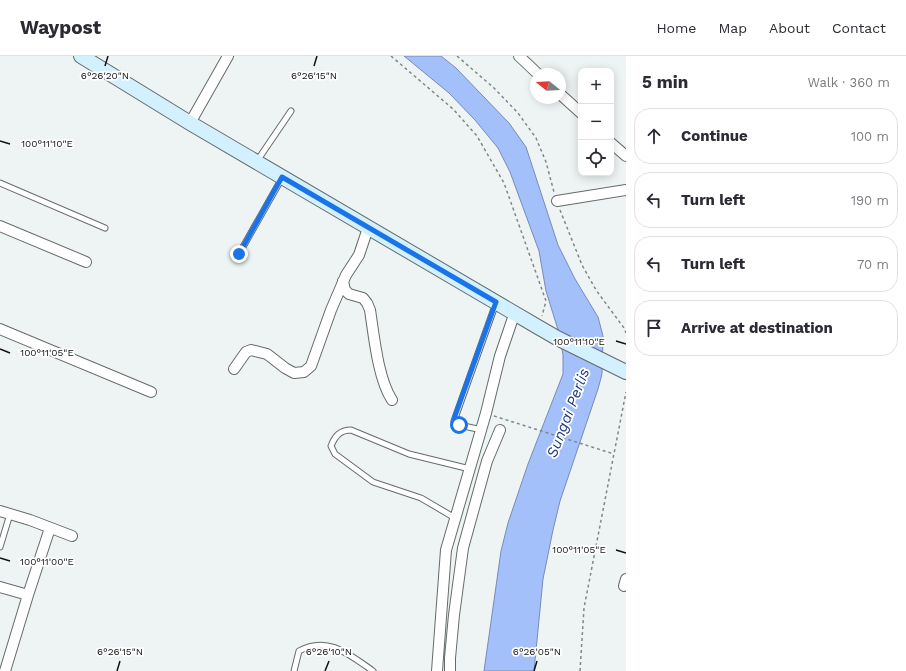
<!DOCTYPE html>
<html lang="en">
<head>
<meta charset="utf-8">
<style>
	body { margin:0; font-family:"Work Sans",sans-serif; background:#f7f7f7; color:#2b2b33 }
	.controls { position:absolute; right:12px; top:12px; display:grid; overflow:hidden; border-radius:8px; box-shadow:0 2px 10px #0003 }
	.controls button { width:36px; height:36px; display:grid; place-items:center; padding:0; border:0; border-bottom:1px solid #e1e1e2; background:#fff; color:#2b2b33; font:20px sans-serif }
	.compass { position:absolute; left:530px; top:12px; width:36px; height:36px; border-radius:50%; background:#fff; box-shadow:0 2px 10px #0003; rotate:288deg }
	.stop { position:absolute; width:12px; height:12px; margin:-9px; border:3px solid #1a73e8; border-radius:50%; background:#fff }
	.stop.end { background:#1a73e8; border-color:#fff; box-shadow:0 1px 4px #0008 }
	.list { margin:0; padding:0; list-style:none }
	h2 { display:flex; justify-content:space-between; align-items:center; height:52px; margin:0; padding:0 16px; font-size:17px }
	h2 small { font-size:13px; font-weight:400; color:#7c7c81 }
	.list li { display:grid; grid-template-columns:26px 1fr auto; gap:12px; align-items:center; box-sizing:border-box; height:56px; margin:0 8px 8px; padding:0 8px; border:1px solid #e1e1e2; border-radius:16px }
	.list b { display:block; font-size:15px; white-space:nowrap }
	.list em { font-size:13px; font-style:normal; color:#7c7c81 }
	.icon { flex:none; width:22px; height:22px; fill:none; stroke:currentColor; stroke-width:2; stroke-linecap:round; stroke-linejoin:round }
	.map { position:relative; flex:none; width:626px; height:615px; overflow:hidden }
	header { display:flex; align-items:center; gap:24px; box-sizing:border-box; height:56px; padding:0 20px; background:#fff; border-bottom:1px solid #e1e1e2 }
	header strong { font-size:19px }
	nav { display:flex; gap:22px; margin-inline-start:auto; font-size:14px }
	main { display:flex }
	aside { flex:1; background:#fff }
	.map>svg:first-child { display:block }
	.water { fill:#a3c0fb; stroke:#778cb5 }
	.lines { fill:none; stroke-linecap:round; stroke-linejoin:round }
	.service-casing { stroke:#656b6b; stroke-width:7 }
	.minor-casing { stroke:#656b6b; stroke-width:12 }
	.secondary-casing { stroke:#656b6b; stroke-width:16 }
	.path { stroke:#828686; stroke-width:1.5; stroke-dasharray:3 3; stroke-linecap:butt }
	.service { stroke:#fff; stroke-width:5 }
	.minor { stroke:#fff; stroke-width:10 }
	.secondary { stroke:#d2f0fe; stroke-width:14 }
	.route { stroke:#1a73e8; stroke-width:5 }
	.ticks { fill:none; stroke:#0f1111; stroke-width:1.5 }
	.labels { text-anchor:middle; stroke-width:3.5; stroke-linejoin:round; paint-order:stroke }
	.water-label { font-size:15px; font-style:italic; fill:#1b387b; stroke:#fff }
	.ticks-label { font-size:10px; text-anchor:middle; fill:#0f1111; stroke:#fff; stroke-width:3.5; stroke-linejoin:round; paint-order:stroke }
</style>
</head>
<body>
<header>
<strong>Waypost</strong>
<nav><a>Home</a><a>Map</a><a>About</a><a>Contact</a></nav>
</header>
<main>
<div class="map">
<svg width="626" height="615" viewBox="0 0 626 615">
	<rect width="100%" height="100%" fill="#eef4f4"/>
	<!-- water -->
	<path class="water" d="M 404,0 L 441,0 L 456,12 L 509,67 L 526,91 L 558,189 L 575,223 L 598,261 L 603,280 L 602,318 L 598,333 L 560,445 L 553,474 L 543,523 L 534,615 L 484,615 L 501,495 L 508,467 L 528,408 L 563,318 L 563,299 L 559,277 L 546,235 L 539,195 L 510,116 L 498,92 L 475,64 L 449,37 Z"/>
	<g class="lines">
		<!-- service casing -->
		<g class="service-casing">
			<path id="service" d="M 257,105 L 291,55
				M 0,127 L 105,172
				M 239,198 L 282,122
				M 482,374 L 459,369 L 454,365 L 496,247
				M 455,462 L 421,442 L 373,426 L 335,398 L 331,390 C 335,380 340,374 351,374 L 409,398 L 470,413
				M 0,491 L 10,458
				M 294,615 L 299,595 C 328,579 350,599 373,615"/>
		</g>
		<!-- minor casing -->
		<g class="minor-casing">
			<path id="minor" d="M 519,0 L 538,18
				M 560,38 L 581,57
				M 190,67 L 228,0
				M 611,87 L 626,100
				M 557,145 L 626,134
				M 0,170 L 86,206
				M 343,225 L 345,234 L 349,238 L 363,242 L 367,247 L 370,254 C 374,280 378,323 392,344
				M 0,273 L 151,336
				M 234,313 L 246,296 L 251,294 L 267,298 L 285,312 L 294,317 L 304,316 L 311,310 L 331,254 L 346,219 L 359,199 L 368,172
				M 0,455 L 30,464 L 72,480
				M 624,530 L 626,523
				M 0,531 L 28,539
				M 5,615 L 28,539 L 50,472
				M 437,615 L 446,494 L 486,357 L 500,300 L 515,256
				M 450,615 L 450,602 L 454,559 L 463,492 L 487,405 L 500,374"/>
		</g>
		<!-- secondary casing -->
		<g class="secondary-casing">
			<path id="secondary" d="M 81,0 L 190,67 L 538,271 L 557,282 L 626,316"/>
		</g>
		<!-- path -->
		<path class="path" d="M 391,0 L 453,53 L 477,80 L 504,127 L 546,245 L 542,260
			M 457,0 L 494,32 L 518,57 L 536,82 L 546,106 L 554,136
			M 560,154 L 582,209 L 596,234 L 624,272 L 626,277
			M 494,360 L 614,398
			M 580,615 L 584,552 L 626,336"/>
		<!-- service -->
		<use href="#service" class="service"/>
		<!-- minor -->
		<use href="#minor" class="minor"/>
		<!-- secondary -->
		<use href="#secondary" class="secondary"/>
	</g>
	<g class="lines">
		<!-- route -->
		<path class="route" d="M 239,198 L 282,121 L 496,246 L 455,360 L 454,366 L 459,369"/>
	</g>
	<!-- ticks -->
	<path class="ticks" d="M 105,10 L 108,0M 314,10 L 317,0M 0,85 L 10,88M 616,285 L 626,288M 0,293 L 10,297M 616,494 L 626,497M 0,502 L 10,505M 117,615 L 120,605M 325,615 L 329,605M 534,615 L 537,605"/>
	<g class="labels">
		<!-- water labels -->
		<g class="water-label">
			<text transform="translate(568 357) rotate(-69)" y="5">Sungai Perlis</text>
		</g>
	</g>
	<g class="ticks-label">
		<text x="105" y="23">6°26'20"N</text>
		<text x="314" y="23">6°26'15"N</text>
		<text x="47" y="91">100°11'10"E</text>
		<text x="579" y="289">100°11'10"E</text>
		<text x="47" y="300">100°11'05"E</text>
		<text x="579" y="497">100°11'05"E</text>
		<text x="47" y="509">100°11'00"E</text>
		<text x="120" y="599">6°26'15"N</text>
		<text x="329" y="599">6°26'10"N</text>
		<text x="537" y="599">6°26'05"N</text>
	</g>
</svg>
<div class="controls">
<button>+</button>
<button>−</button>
<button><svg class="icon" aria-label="locate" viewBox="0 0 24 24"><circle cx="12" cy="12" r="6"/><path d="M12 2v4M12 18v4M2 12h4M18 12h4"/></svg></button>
</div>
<svg class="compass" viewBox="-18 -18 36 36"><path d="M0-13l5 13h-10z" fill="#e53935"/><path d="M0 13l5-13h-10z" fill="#7c7c81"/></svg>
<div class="stop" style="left:459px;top:369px"></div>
<div class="stop end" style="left:239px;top:198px"></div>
</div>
<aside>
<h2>5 min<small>Walk · 360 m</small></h2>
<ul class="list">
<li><svg class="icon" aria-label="ahead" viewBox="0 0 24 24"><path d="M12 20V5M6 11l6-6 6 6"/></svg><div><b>Continue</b></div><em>100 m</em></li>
<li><svg class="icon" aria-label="left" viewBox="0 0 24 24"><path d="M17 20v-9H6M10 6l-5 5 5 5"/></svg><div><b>Turn left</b></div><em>190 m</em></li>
<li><svg class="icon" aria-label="left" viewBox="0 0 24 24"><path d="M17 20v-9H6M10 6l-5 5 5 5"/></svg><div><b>Turn left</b></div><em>70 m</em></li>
<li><svg class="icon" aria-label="arrive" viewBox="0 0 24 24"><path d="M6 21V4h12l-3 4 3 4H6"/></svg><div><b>Arrive at destination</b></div></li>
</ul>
</aside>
</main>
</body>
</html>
